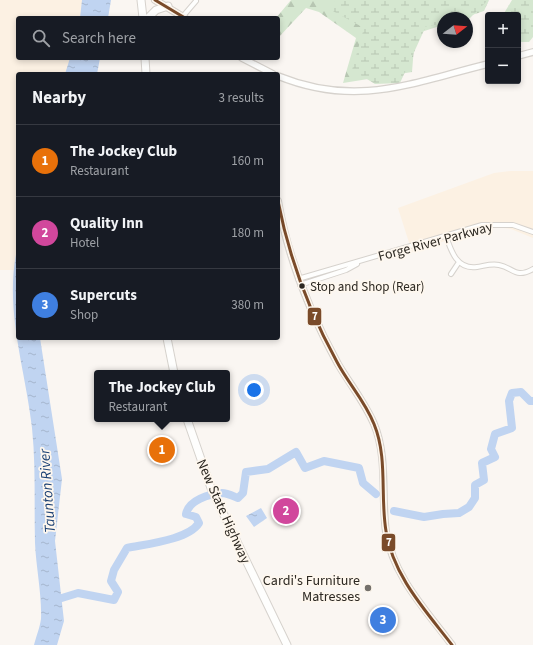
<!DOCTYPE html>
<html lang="en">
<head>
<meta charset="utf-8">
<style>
	body { margin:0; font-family:"Source Sans 3",sans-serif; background:#242831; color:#f1f3f6 }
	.controls { position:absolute; right:12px; top:12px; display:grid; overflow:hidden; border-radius:4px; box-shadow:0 2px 6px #0003 }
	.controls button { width:36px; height:36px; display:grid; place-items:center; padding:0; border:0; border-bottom:1px solid #363941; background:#171b24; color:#f1f3f6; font:20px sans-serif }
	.compass { position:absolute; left:437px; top:12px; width:36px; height:36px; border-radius:50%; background:#171b24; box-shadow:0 2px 6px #0003; rotate:73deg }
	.you { position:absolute; left:254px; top:390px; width:14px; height:14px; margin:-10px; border:3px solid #fff; border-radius:50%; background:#1a73e8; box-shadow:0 0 0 6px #1a73e833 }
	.badge { display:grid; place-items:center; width:26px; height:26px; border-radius:50%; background:#ea580c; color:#fff; font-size:13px; font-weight:700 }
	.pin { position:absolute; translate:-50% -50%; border:2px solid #fff; box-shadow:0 1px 4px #0006 }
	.popup { position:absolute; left:94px; top:370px; width:136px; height:52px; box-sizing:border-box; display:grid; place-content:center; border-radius:4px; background:#171b24; filter:drop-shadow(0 1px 3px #0005); font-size:13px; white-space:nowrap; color:#9ea1a6 }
	.popup b { font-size:15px; color:#f1f3f6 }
	.popup::after { content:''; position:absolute; left:50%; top:100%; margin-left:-8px; border:8px solid transparent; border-top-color:#171b24 }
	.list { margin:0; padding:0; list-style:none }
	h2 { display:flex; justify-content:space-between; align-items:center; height:52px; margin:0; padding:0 16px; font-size:17px }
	h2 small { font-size:13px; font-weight:400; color:#9ea1a6 }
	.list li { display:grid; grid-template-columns:26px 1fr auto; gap:12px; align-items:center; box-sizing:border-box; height:72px; padding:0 16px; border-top:1px solid #363941 }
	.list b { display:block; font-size:15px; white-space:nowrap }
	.list p { margin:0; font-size:13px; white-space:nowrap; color:#9ea1a6 }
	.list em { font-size:13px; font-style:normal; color:#9ea1a6 }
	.icon { flex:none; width:22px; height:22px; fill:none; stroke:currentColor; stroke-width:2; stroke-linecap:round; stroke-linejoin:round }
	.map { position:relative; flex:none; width:533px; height:645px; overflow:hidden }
	.search { position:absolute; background:#171b24; box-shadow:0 2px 6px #0003; left:16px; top:16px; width:264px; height:44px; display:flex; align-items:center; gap:10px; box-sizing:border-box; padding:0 14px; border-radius:4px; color:#9ea1a6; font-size:15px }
	.panel { position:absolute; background:#171b24; box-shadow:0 2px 6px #0003; left:16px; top:72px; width:264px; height:268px; border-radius:4px }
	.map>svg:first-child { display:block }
	.built { fill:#fcf1e3 }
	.forest { fill:url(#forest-firs) }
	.wetland { fill:url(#wetland-marsh) }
	.water { fill:url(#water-ripples) }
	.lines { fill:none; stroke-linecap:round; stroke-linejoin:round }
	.river { stroke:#c0d4f1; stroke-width:8 }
	.street-casing { stroke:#d6d2cd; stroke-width:6 }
	.secondary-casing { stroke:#d6d2cd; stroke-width:8 }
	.highway-casing { stroke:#d6d2cd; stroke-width:9 }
	.street { stroke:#fefefd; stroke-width:4 }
	.secondary { stroke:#fefefd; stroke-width:5.5 }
	.highway { stroke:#fefefd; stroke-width:7 }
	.bus-1-casing { stroke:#fef7ee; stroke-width:6 }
	.bus-1 { stroke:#7a4b2a; stroke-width:3 }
	.bus-dot { fill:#2c2822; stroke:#fef7ee; stroke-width:1.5 }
	.poi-dot { fill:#74706b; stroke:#fef7ee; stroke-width:1.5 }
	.labels { text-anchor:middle; stroke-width:3.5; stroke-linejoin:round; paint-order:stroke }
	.bus-label { font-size:13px; fill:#2c2822; stroke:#fef7ee; text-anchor:start }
	.street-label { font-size:14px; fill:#2c2822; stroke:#fef7ee }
	.poi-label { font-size:14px; fill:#2c2822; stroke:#fef7ee; text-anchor:end }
	.water-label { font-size:15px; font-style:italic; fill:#1a4074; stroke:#fef7ee }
	.line-badge { stroke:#fef7ee; stroke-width:1.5 }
	.badge-label { font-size:11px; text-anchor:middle; font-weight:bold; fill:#fff }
</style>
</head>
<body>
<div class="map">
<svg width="533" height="645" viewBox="0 0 533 645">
	<defs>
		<pattern id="forest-firs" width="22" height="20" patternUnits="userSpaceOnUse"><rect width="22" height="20" fill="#d5e7d0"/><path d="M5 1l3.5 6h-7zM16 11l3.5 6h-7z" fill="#b7c6b2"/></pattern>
		<pattern id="wetland-marsh" width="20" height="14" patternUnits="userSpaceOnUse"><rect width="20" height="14" fill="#d5e7d0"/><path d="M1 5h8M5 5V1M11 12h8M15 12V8" fill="none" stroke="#b7c6b2"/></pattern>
		<pattern id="water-ripples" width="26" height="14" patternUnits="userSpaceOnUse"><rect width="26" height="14" fill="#c0d4f1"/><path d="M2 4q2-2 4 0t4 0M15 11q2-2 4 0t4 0" fill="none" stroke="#a5b6ce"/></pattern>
	</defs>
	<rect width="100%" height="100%" fill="#faf6f2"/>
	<!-- built -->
	<path class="built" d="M 0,0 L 86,0 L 83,18 L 18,18 L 18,58 L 73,58 L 68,74 L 18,74 L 18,256 L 15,270 L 0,270 Z
		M 511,171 L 533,171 L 533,238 L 511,229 L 496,227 L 477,230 L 412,252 L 398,208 L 494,173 Z"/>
	<!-- forest -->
	<path class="forest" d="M 291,0 L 489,0 L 484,11 L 463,18 L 443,18 L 443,25 L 415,34 L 412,72 L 343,83 L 356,38 L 319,12 L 306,8 L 278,38 L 278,18 L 276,18 Z"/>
	<!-- wetland -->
	<path class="wetland" d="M 335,0 L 488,0 L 467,21 L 467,18 L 443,18 L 443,24 L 426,26 L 400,83 L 375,84 L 352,70 L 364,28 L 329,9 Z
		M 512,0 L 533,0 L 533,37 L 529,42 L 518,42 L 518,15 L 503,15 Z"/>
	<!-- water -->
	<path class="water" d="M 82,0 L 111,0 L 108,18 L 80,18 Z
		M 70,58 L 100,58 L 97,74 L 65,74 Z
		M 18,245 L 18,338 L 40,338 L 62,479 L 55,541 L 64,621 L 57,645 L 34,645 C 36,637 40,627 41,619 C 42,595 36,567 35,543 C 34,505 36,466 32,428 C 25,366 3,307 18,245 Z
		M 261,508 L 267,518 L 254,527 L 246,516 Z"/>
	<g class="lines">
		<!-- river -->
		<path class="river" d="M 394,511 L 424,517 L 443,514 L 459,513 L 469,507 L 475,498 L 475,485 L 484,480 L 482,463 L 495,457 L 491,449 L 495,434 L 512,428 L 509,401 L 512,393 L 521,392 L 530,401 L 533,401
			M 52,601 L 78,593 L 114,600 L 118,592 L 111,581 L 114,570 L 127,548 C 146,544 188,540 199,523 L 196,517 L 186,514 C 189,500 209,494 222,493 C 227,493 233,496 238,498 L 243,493 L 246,472 L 268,469 L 296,452 L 305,468 L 324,461 L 359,468 L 363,483 L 376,494"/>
		<!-- street casing -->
		<g class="street-casing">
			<path id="street" d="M 184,15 L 196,1
				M 446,236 C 451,251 457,270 477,267 C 484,266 492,263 499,265 C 514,268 515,279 533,269
				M 451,274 L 459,262
				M 298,279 L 482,225 L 513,225 L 533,232
				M 300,285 L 346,270 L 357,264"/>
		</g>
		<!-- secondary casing -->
		<g class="secondary-casing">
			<path id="secondary" d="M 155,0 L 185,18
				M 518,56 L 533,52
				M 242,58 L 273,74
				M 278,76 C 357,108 411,83 488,64
				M 278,201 C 288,259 310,313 338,364 C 350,384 365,403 374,424 C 388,457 381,497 386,532 C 393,576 426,610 452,645"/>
		</g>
		<!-- highway casing -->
		<g class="highway-casing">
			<path id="highway" d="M 141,0 L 143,18
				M 148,18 L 156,10 L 168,6
				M 145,58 L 146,74
				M 167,338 L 174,373
				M 187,419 L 211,488 L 287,645"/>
		</g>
		<!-- street -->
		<use href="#street" class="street"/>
		<!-- secondary -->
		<use href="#secondary" class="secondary"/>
		<!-- highway -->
		<use href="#highway" class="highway"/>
		<!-- bus-1 casing -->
		<g class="bus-1-casing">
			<path id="bus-1" d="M 155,0 L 185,18
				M 278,201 C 289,258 309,311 337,362 C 348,383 365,401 374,424 C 388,458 380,496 386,531 C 393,576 426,611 452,645"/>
		</g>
		<!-- bus-1 -->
		<use href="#bus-1" class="bus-1"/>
	</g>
	<!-- markers -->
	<circle class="bus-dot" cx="302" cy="286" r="3.5"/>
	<circle class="poi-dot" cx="368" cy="588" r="4"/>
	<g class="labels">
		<!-- bus labels -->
		<g class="bus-label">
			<text x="310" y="291">Stop and Shop (Rear)</text>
		</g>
		<!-- street labels -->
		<g class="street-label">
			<text transform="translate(435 241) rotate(-15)" y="5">Forge River Parkway</text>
			<text transform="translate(224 511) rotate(66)" y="5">New State Highway</text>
		</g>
		<!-- poi labels -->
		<g class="poi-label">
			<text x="360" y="585">Cardi's Furniture<tspan x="360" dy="16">Matresses</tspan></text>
		</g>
		<!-- water labels -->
		<g class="water-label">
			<text transform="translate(47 491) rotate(-94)" y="5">Taunton River</text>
		</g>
	</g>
	<g class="line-badge">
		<rect x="307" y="307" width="15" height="19" rx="4" fill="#7a4b2a"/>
		<rect x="381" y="533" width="15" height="19" rx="4" fill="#7a4b2a"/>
	</g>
	<g class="badge-label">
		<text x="315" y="320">7</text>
		<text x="389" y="546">7</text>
	</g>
</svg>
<div class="controls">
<button>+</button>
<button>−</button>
</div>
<svg class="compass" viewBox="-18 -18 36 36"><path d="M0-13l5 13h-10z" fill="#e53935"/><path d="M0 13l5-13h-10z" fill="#9ea1a6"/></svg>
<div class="you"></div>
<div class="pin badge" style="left:162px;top:450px;background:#e8710a">1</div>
<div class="popup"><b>The Jockey Club</b>Restaurant</div>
<div class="pin badge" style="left:286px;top:511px;background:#d1479c">2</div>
<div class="pin badge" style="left:383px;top:620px;background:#3f7fe0">3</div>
<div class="search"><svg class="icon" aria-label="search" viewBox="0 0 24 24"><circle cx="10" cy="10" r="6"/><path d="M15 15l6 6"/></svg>Search here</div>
<section class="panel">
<h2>Nearby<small>3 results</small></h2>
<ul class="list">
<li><span class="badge" style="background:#e8710a">1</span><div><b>The Jockey Club</b><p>Restaurant</p></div><em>160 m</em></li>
<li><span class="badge" style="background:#d1479c">2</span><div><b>Quality Inn</b><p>Hotel</p></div><em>180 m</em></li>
<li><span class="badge" style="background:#3f7fe0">3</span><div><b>Supercuts</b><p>Shop</p></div><em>380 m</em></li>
</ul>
</section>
</div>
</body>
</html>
